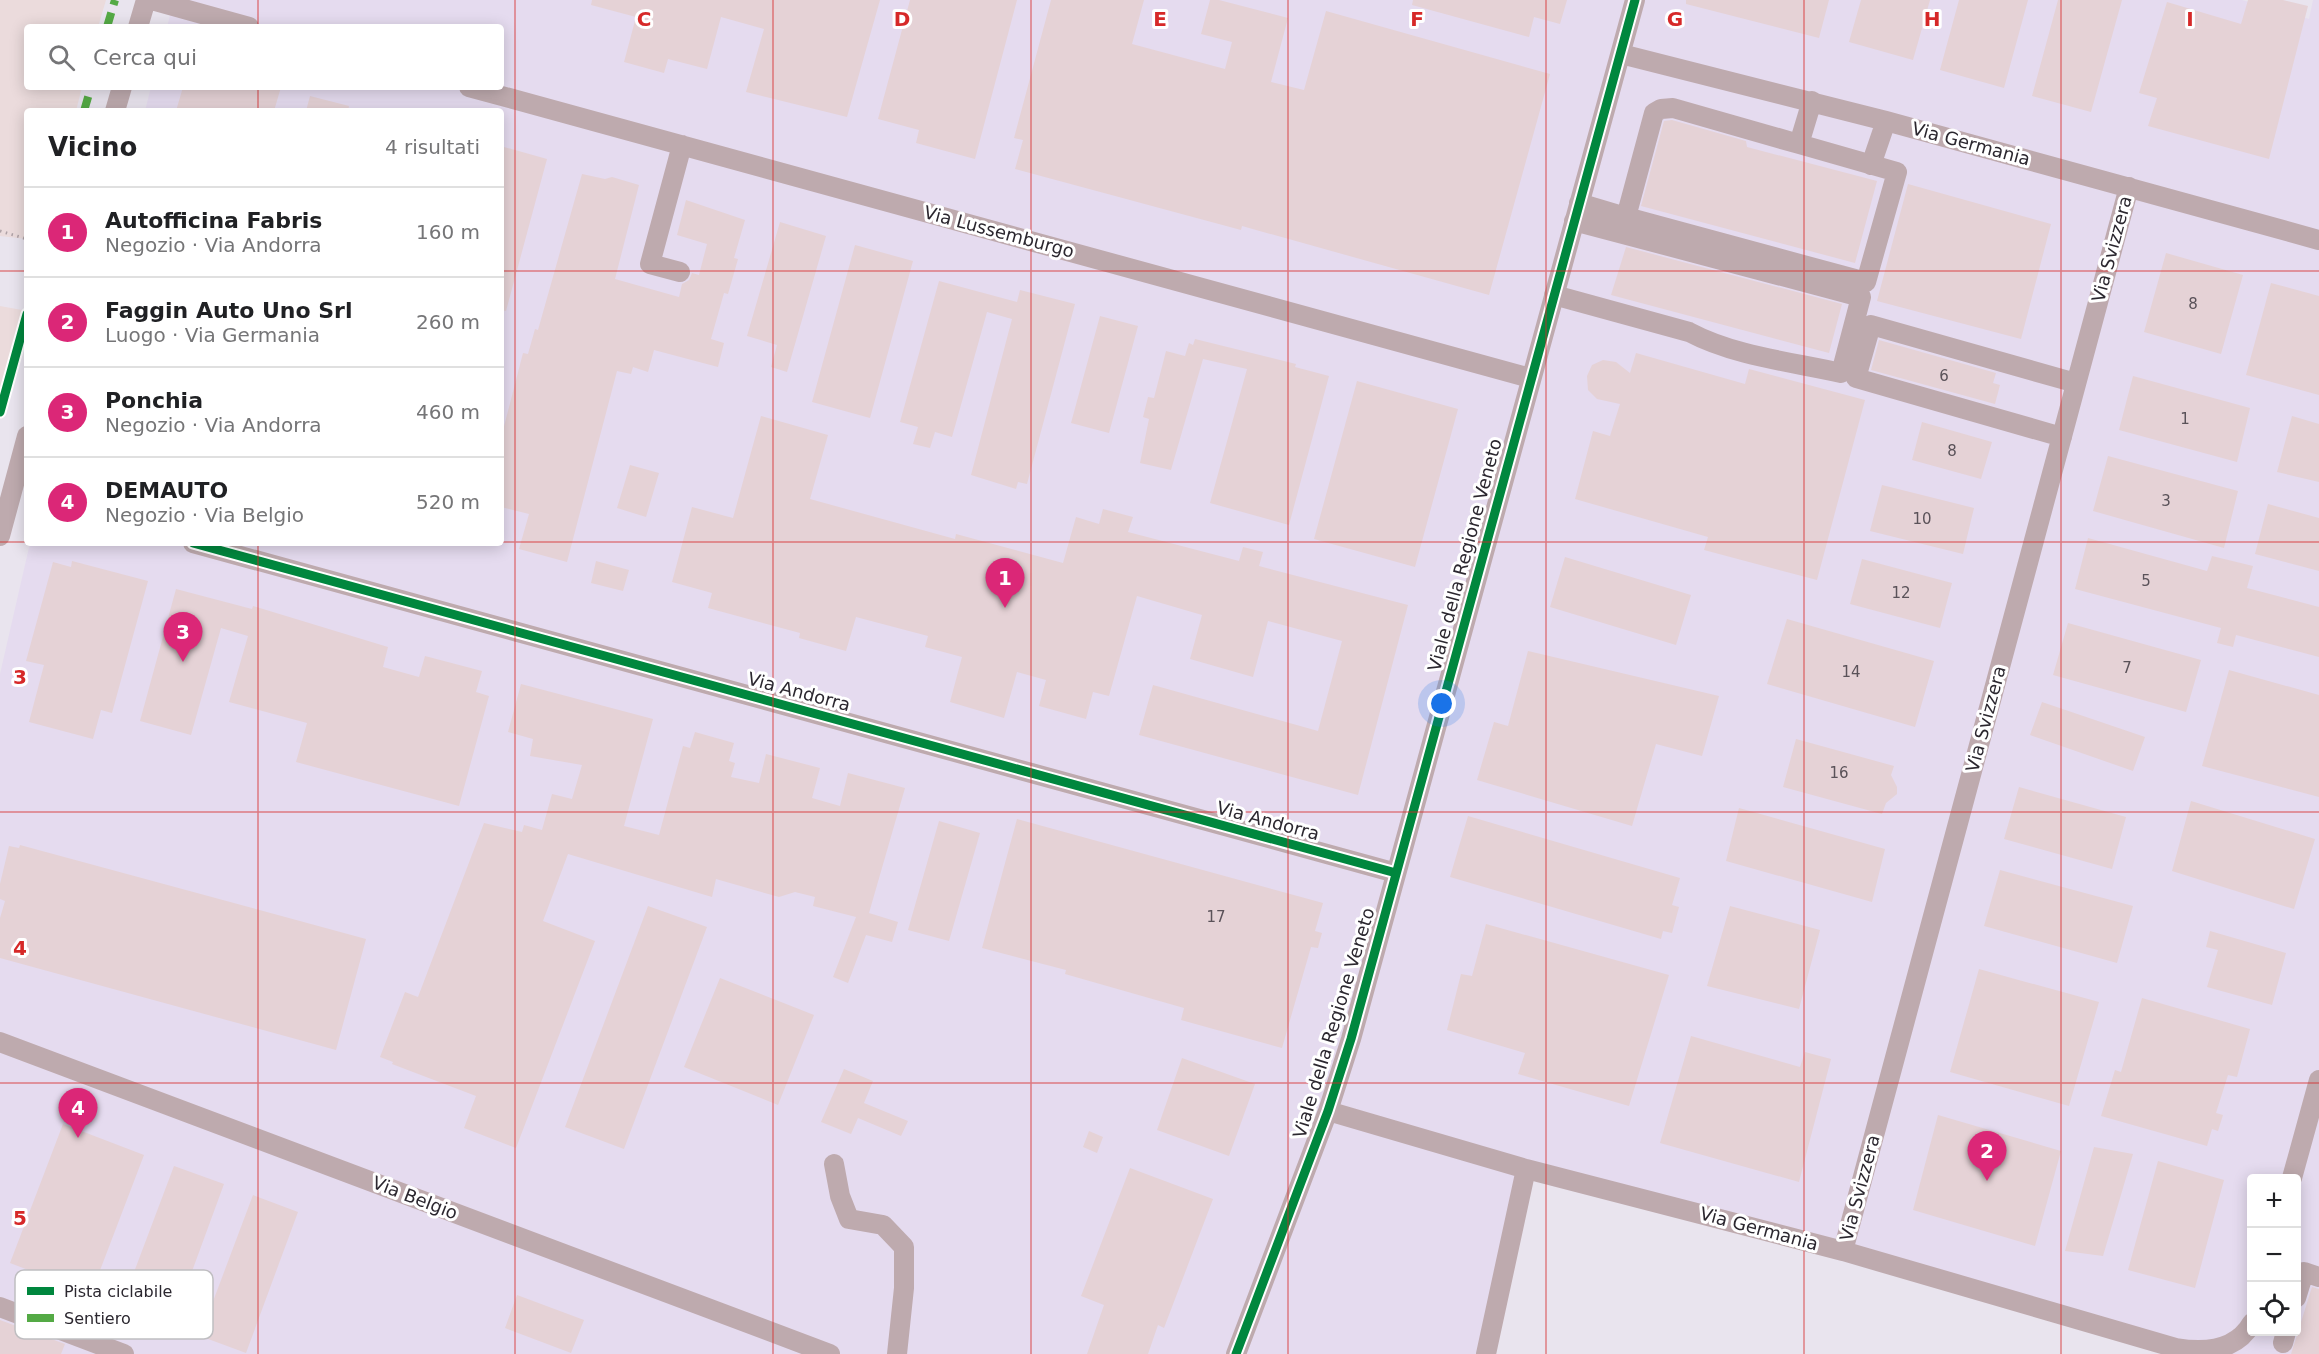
<!DOCTYPE html>
<html lang="it">
<head>
<meta charset="utf-8">
<style>
	body { margin:0; font-family:"DejaVu Sans",sans-serif; background:#f6f6f6; color:#202124 }
	.controls { position:absolute; right:18px; bottom:18px; display:grid; overflow:hidden; border-radius:6px; box-shadow:0 3px 15px #0003 }
	.controls button { width:54px; height:54px; display:grid; place-items:center; padding:0; border:0; border-bottom:2px solid #e0e0e0; background:#fff; color:#202124; font:30px sans-serif }
	.you { position:absolute; left:1442px; top:704px; width:21px; height:21px; margin:-15px; border:4px solid #fff; border-radius:50%; background:#1a73e8; box-shadow:0 0 0 9px #1a73e833 }
	.badge { display:grid; place-items:center; width:39px; height:39px; border-radius:50%; background:#db2777; color:#fff; font-size:20px; font-weight:700 }
	.pin { position:absolute; translate:-50% -50px; filter:drop-shadow(0 2px 3px #0008) }
	.pin::after { content:''; position:absolute; top:32px; width:21px; height:18px; background:inherit; clip-path:polygon(0 0,100% 0,50% 100%) }
	.list { margin:0; padding:0; list-style:none }
	h2 { display:flex; justify-content:space-between; align-items:center; height:78px; margin:0; padding:0 24px; font-size:26px }
	h2 small { font-size:20px; font-weight:400; color:#757577 }
	.list li { display:grid; grid-template-columns:39px 1fr auto; gap:18px; align-items:center; box-sizing:border-box; height:90px; padding:0 24px; border-top:2px solid #e0e0e0 }
	.list b { display:block; font-size:22px; white-space:nowrap }
	.list p { margin:0; font-size:20px; white-space:nowrap; color:#757577 }
	.list em { font-size:20px; font-style:normal; color:#757577 }
	.icon { flex:none; width:33px; height:33px; fill:none; stroke:currentColor; stroke-width:2; stroke-linecap:round; stroke-linejoin:round }
	.map { position:relative; flex:none; width:2319px; height:1354px; overflow:hidden }
	.search { position:absolute; background:#fff; box-shadow:0 3px 15px #0003; left:24px; top:24px; width:480px; height:66px; display:flex; align-items:center; gap:15px; box-sizing:border-box; padding:0 21px; border-radius:6px; color:#757577; font-size:22px }
	.panel { position:absolute; background:#fff; box-shadow:0 3px 15px #0003; left:24px; top:108px; width:480px; height:438px; border-radius:6px }
	.map>svg:first-child { display:block }
	.built { fill:#e5dbef; fill-rule:evenodd }
	.education { fill:#ebdbdc }
	.building { fill:#e5d2d6 }
	.lines { fill:none; stroke-linecap:round; stroke-linejoin:round }
	.path { stroke:#aea1a6; stroke-width:3; stroke-dasharray:1.5 4.5; stroke-linecap:butt }
	.minor { stroke:#beaaae; stroke-width:20 }
	.quiet { stroke:#54aa45; stroke-width:8; stroke-dasharray:15 8; stroke-linecap:butt }
	.cycleway-casing { stroke:#fff; stroke-width:13 }
	.cycleway { stroke:#00873e; stroke-width:9 }
	.grid { fill:none; stroke:#d62828; stroke-width:1.5; stroke-opacity:0.55 }
	.labels { text-anchor:middle; stroke-width:6; stroke-linejoin:round; paint-order:stroke }
	.number-label { font-size:15px; fill:#5a5259 }
	.street-label { font-size:18px; fill:#2b272f; stroke:#fff }
	.key { fill:#fff; stroke:#bfbec1; stroke-width:1.5 }
	.key-label { font-size:16px; fill:#2b272f }
	.grid-label { font-size:20px; text-anchor:middle; font-weight:bold; fill:#d62828; stroke:#fff; stroke-width:6; stroke-linejoin:round; paint-order:stroke }
</style>
</head>
<body>
<div class="map">
<svg width="2319" height="1354" viewBox="0 0 2319 1354">
	<rect width="100%" height="100%" fill="#e9e4ee"/>
	<!-- built -->
	<path class="built" d="M 174,0 L 2242,0 L 2309,19 L 2313,0 L 2319,0 L 2319,1354 L 2190,1354 L 1526,1175 L 1486,1354 L 0,1354 L 0,674 L 30,543 L 501,543 L 501,111 L 145,111 L 151,87 L 501,87 L 501,27 L 167,27 ZM 2252,1178 L 2296,1178 L 2296,1332 L 2252,1332 Z"/>
	<!-- education -->
	<path class="education" d="M 0,0 L 106,0 L 98,27 L 27,27 L 27,87 L 82,87 L 76,111 L 27,111 L 27,239 L 0,236 Z
		M 0,306 L 22,310 L 0,392 Z"/>
	<!-- building -->
	<path class="building" d="M 592,0 L 880,0 L 847,117 L 746,92 L 764,29 L 721,17 L 707,69 L 668,59 L 664,73 L 624,62 L 636,17 L 591,5 Z
		M 910,0 L 1017,0 L 975,159 L 916,143 L 919,130 L 878,119 Z
		M 1051,0 L 1144,0 L 1132,44 L 1225,69 L 1232,42 L 1201,34 L 1210,0 L 1219,0 L 1288,18 L 1271,82 L 1304,90 L 1326,11 L 1550,74 L 1489,295 L 1242,226 L 1241,230 L 1015,169 L 1023,140 L 1014,138 Z
		M 1413,0 L 1567,0 L 1560,24 L 1534,17 L 1529,37 L 1412,5 Z
		M 1686,0 L 1829,0 L 1819,38 L 1686,4 Z
		M 1861,0 L 1930,0 L 1913,60 L 1849,42 Z
		M 1959,0 L 2028,0 L 2004,88 L 1940,70 Z
		M 2058,0 L 2122,0 L 2091,112 L 2032,96 Z
		M 2248,0 L 2283,0 L 2308,6 L 2269,159 L 2148,126 L 2157,98 L 2139,93 L 2167,2 L 2241,24 Z
		M 183,87 L 281,87 L 274,111 L 176,111 Z
		M 310,96 L 349,106 L 348,111 L 306,111 Z
		M 1672,120 L 1746,141 L 1747,147 L 1877,181 L 1855,263 L 1641,206 L 1664,121 Z
		M 504,147 L 547,159 L 506,311 L 501,310 L 501,160 Z
		M 582,174 L 605,179 L 612,177 L 639,185 L 615,279 L 679,297 L 682,284 L 689,280 L 692,273 L 699,275 L 707,244 L 677,235 L 686,200 L 745,220 L 734,258 L 738,259 L 728,294 L 724,293 L 711,339 L 724,343 L 718,367 L 654,350 L 648,372 L 633,367 L 631,374 L 617,371 L 567,562 L 519,549 L 529,514 L 501,507 L 501,438 L 523,353 L 528,354 L 535,329 L 538,330 Z
		M 1908,184 L 2051,224 L 2021,339 L 1877,301 Z
		M 780,222 L 826,236 L 787,372 L 771,367 L 777,345 L 747,336 Z
		M 855,245 L 913,261 L 870,418 L 812,402 Z
		M 1626,247 L 1842,304 L 1829,353 L 1611,295 Z
		M 2166,253 L 2243,275 L 2221,354 L 2144,332 Z
		M 939,281 L 1017,302 L 1020,290 L 1075,304 L 1027,484 L 1018,482 L 1016,489 L 971,475 L 1012,319 L 987,312 L 952,437 L 935,432 L 930,448 L 913,444 L 918,427 L 900,422 Z
		M 2271,283 L 2319,296 L 2319,395 L 2246,375 Z
		M 1100,316 L 1138,326 L 1109,433 L 1071,423 Z
		M 1195,339 L 1296,364 L 1295,367 L 1329,376 L 1289,525 L 1210,503 L 1247,369 L 1203,359 L 1171,470 L 1140,463 L 1149,419 L 1143,417 L 1148,397 L 1154,398 L 1166,351 L 1185,356 L 1189,343 L 1193,345 Z
		M 1879,340 L 1996,373 L 1993,383 L 2000,385 L 1995,404 L 1871,370 Z
		M 1636,353 L 1745,384 L 1749,369 L 1865,400 L 1817,580 L 1704,550 L 1708,537 L 1575,499 L 1593,431 L 1610,436 L 1620,404 L 1597,399 L 1588,390 L 1587,376 L 1592,365 L 1603,360 L 1616,362 L 1630,373 Z
		M 2133,376 L 2250,408 L 2237,462 L 2119,430 Z
		M 1357,381 L 1458,409 L 1415,567 L 1314,539 Z
		M 761,416 L 828,435 L 810,499 L 955,539 L 956,534 L 1063,563 L 1076,517 L 1099,524 L 1103,509 L 1133,517 L 1128,532 L 1239,561 L 1243,547 L 1263,552 L 1259,566 L 1408,605 L 1358,795 L 1139,735 L 1153,685 L 1318,731 L 1342,641 L 1268,621 L 1253,677 L 1190,659 L 1202,615 L 1137,596 L 1109,696 L 1093,692 L 1086,719 L 1039,706 L 1046,680 L 1017,672 L 1004,718 L 950,702 L 962,657 L 925,647 L 928,636 L 856,617 L 846,651 L 799,638 L 800,633 L 708,608 L 712,593 L 672,582 L 692,507 L 733,518 Z
		M 2292,416 L 2319,424 L 2319,482 L 2277,472 Z
		M 1922,422 L 1992,442 L 1981,479 L 1912,460 Z
		M 2108,456 L 2238,491 L 2224,548 L 2093,511 Z
		M 630,465 L 659,473 L 646,517 L 617,508 Z
		M 1882,485 L 1974,508 L 1963,554 L 1870,531 Z
		M 2268,504 L 2319,518 L 2319,571 L 2255,554 Z
		M 2088,538 L 2207,571 L 2212,556 L 2253,566 L 2247,588 L 2319,607 L 2319,657 L 2236,635 L 2233,647 L 2217,643 L 2221,628 L 2075,589 Z
		M 1565,557 L 1691,595 L 1676,645 L 1550,607 Z
		M 1862,559 L 1952,583 L 1940,628 L 1850,604 Z
		M 72,561 L 148,581 L 112,713 L 101,710 L 93,739 L 29,722 L 44,665 L 26,661 L 53,562 L 71,567 Z
		M 596,561 L 629,570 L 623,591 L 591,583 Z
		M 176,589 L 252,609 L 253,606 L 388,647 L 383,667 L 419,677 L 425,656 L 482,671 L 476,692 L 489,696 L 459,806 L 296,762 L 307,723 L 229,702 L 248,636 L 221,628 L 191,735 L 140,721 Z
		M 1787,619 L 1934,661 L 1915,727 L 1767,684 Z
		M 2068,623 L 2201,660 L 2186,712 L 2053,675 Z
		M 1528,651 L 1719,696 L 1702,756 L 1656,744 L 1632,826 L 1477,780 L 1494,722 L 1508,726 Z
		M 2229,670 L 2319,695 L 2319,797 L 2202,766 Z
		M 521,684 L 653,719 L 624,826 L 659,835 L 683,746 L 690,748 L 695,732 L 734,743 L 729,761 L 735,763 L 731,777 L 759,783 L 766,754 L 820,768 L 812,798 L 840,806 L 848,773 L 905,788 L 869,913 L 898,922 L 892,942 L 866,935 L 848,983 L 833,977 L 856,917 L 813,906 L 815,897 L 795,892 L 779,897 L 716,879 L 712,897 L 568,854 L 543,921 L 595,941 L 516,1148 L 464,1128 L 476,1096 L 392,1064 L 393,1062 L 380,1057 L 405,992 L 418,997 L 484,823 L 522,832 L 524,825 L 542,830 L 552,794 L 572,799 L 582,765 L 530,756 L 533,739 L 508,732 Z
		M 2042,702 L 2145,737 L 2133,771 L 2030,735 Z
		M 1796,739 L 1894,766 L 1891,775 L 1897,787 L 1897,794 L 1886,803 L 1882,814 L 1783,787 Z
		M 2019,787 L 2126,817 L 2112,869 L 2004,839 Z
		M 2191,801 L 2315,839 L 2294,909 L 2172,871 Z
		M 1739,808 L 1885,849 L 1872,902 L 1726,861 Z
		M 1468,816 L 1680,878 L 1672,905 L 1679,907 L 1672,933 L 1663,931 L 1661,939 L 1450,877 Z
		M 1017,819 L 1323,903 L 1315,931 L 1322,933 L 1320,940 L 1318,948 L 1311,947 L 1282,1048 L 1181,1020 L 1184,1008 L 1065,974 L 1066,970 L 982,948 Z
		M 939,821 L 980,833 L 949,941 L 908,930 Z
		M 20,845 L 366,939 L 336,1050 L 0,958 L 0,918 L 5,901 L 0,899 L 0,884 L 9,846 L 19,848 Z
		M 2000,870 L 2133,906 L 2117,963 L 1984,926 Z
		M 648,906 L 707,927 L 624,1149 L 565,1127 Z
		M 1730,906 L 1820,930 L 1799,1009 L 1707,986 Z
		M 1486,924 L 1669,975 L 1629,1106 L 1518,1074 L 1525,1053 L 1447,1030 L 1461,974 L 1472,976 Z
		M 2210,931 L 2286,953 L 2272,1005 L 2207,987 L 2218,950 L 2206,947 Z
		M 1979,969 L 2099,1002 L 2069,1106 L 1950,1072 Z
		M 720,978 L 814,1015 L 778,1105 L 684,1067 Z
		M 2142,998 L 2250,1029 L 2237,1077 L 2228,1075 L 2216,1113 L 2223,1115 L 2218,1131 L 2212,1129 L 2207,1146 L 2101,1116 L 2115,1070 L 2121,1072 Z
		M 1691,1036 L 1800,1067 L 1805,1052 L 1831,1059 L 1799,1182 L 1660,1143 Z
		M 1182,1058 L 1255,1084 L 1229,1156 L 1157,1130 Z
		M 844,1069 L 873,1081 L 864,1103 L 908,1121 L 901,1136 L 858,1118 L 851,1134 L 821,1122 Z
		M 1938,1115 L 2061,1151 L 2035,1246 L 1913,1210 Z
		M 63,1124 L 144,1155 L 91,1294 L 10,1263 Z
		M 1089,1131 L 1103,1137 L 1097,1153 L 1083,1147 Z
		M 2094,1147 L 2133,1154 L 2103,1256 L 2065,1251 Z
		M 2158,1161 L 2224,1180 L 2195,1288 L 2128,1270 Z
		M 174,1166 L 224,1184 L 176,1315 L 125,1296 Z
		M 1130,1168 L 1213,1199 L 1164,1328 L 1158,1325 L 1148,1354 L 1087,1354 L 1104,1305 L 1081,1296 Z
		M 253,1195 L 298,1212 L 246,1353 L 200,1336 Z
		M 2312,1287 L 2319,1289 L 2319,1354 L 2291,1354 Z
		M 517,1295 L 584,1320 L 571,1353 L 505,1328 Z
		M 0,1320 L 65,1344 L 61,1354 L 0,1354 Z"/>
	<g class="lines">
		<!-- path -->
		<path class="path" d="M 0,231 L 27,239"/>
		<!-- minor -->
		<path class="minor" d="M 152,0 L 249,27
			M 138,27 L 146,0
			M 1621,54 L 1886,121 L 2319,240
			M 469,87 L 1530,378
			M 115,111 L 122,87
			M 1799,144 L 1897,172 L 1866,282 L 1626,217 L 1654,113 L 1661,109 L 1673,108 L 1799,144 L 1812,101
			M 1871,165 L 1886,121
			M 1579,203 L 1626,217
			M 680,272 L 650,264 L 682,145
			M 1554,295 L 1689,332 C 1734,356 1792,362 1841,373 L 1861,297 L 1574,221
			M 2062,437 L 1856,378 L 1871,325 L 2076,383
			M 0,536 L 27,436
			M 193,543 L 1396,873
			M 0,1042 L 830,1354
			M 1328,1111 L 1526,1169 L 1843,1251 L 2176,1348 C 2205,1353 2236,1351 2252,1323
			M 834,1164 L 840,1196 L 849,1219 L 883,1225 L 904,1247 L 904,1288 L 897,1354
			M 2292,1178 L 2319,1080
			M 1843,1251 L 2129,187
			M 2296,1298 L 2304,1272 L 2319,1277
			M 0,1307 L 124,1354
			M 2283,1343 L 2286,1332
			M 1236,1354 L 1328,1111 L 1351,1039 L 1635,0
			M 1486,1354 L 1526,1169"/>
		<!-- quiet -->
		<path class="quiet" d="M 107,27 L 115,0
			M 84,111 L 91,87"/>
		<!-- cycleway casing -->
		<g class="cycleway-casing">
			<path id="cycleway" d="M 0,412 L 27,314
				M 193,543 L 1396,873
				M 1236,1354 L 1328,1111 L 1351,1039 L 1635,0"/>
		</g>
		<!-- cycleway -->
		<use href="#cycleway" class="cycleway"/>
	</g>
	<!-- grid -->
	<path class="grid" d="M 258,0 L 258,27M 515,0 L 515,1354M 773,0 L 773,1354M 1031,0 L 1031,1354M 1288,0 L 1288,1354M 1546,0 L 1546,1354M 1804,0 L 1804,1354M 2061,0 L 2061,1354M 258,87 L 258,111M 0,271 L 27,271M 501,271 L 2319,271M 0,542 L 27,542M 501,542 L 2319,542M 258,543 L 258,1354M 0,812 L 2319,812M 0,1083 L 2319,1083"/>
	<g class="labels">
		<!-- number labels -->
		<g class="number-label">
			<text x="2193" y="309">8</text>
			<text x="1944" y="381">6</text>
			<text x="2185" y="424">1</text>
			<text x="1952" y="456">8</text>
			<text x="2166" y="506">3</text>
			<text x="1922" y="524">10</text>
			<text x="2146" y="586">5</text>
			<text x="1901" y="598">12</text>
			<text x="2127" y="673">7</text>
			<text x="1851" y="677">14</text>
			<text x="1839" y="778">16</text>
			<text x="1216" y="922">17</text>
		</g>
		<!-- street labels -->
		<g class="street-label">
			<text transform="translate(1971 144) rotate(15)" y="6">Via Germania</text>
			<text transform="translate(999 232) rotate(15)" y="6">Via Lussemburgo</text>
			<text transform="translate(2112 249) rotate(-75)" y="6">Via Svizzera</text>
			<text transform="translate(1465 555) rotate(-75)" y="6">Viale della Regione Veneto</text>
			<text transform="translate(799 692) rotate(15)" y="6">Via Andorra</text>
			<text transform="translate(1986 719) rotate(-75)" y="6">Via Svizzera</text>
			<text transform="translate(1268 821) rotate(15)" y="6">Via Andorra</text>
			<text transform="translate(1334 1023) rotate(-73)" y="6">Viale della Regione Veneto</text>
			<text transform="translate(1860 1188) rotate(-75)" y="6">Via Svizzera</text>
			<text transform="translate(415 1198) rotate(21)" y="6">Via Belgio</text>
			<text transform="translate(1759 1229) rotate(15)" y="6">Via Germania</text>
		</g>
	</g>
	<!-- legend -->
	<rect x="15" y="1270" width="198" height="69" rx="9" class="key"/>
	<rect x="27" y="1287" width="27" height="8" fill="#00873e"/>
	<rect x="27" y="1314" width="27" height="8" fill="#54aa45"/>
	<g class="key-label">
		<text x="64" y="1297">Pista ciclabile</text>
		<text x="64" y="1324">Sentiero</text>
	</g>
	<g class="grid-label">
		<text x="644" y="26">C</text>
		<text x="902" y="26">D</text>
		<text x="1160" y="26">E</text>
		<text x="1417" y="26">F</text>
		<text x="1675" y="26">G</text>
		<text x="1932" y="26">H</text>
		<text x="2190" y="26">I</text>
		<text x="20" y="684">3</text>
		<text x="20" y="955">4</text>
		<text x="20" y="1225">5</text>
	</g>
</svg>
<div class="controls">
<button>+</button>
<button>−</button>
<button><svg class="icon" aria-label="locate" viewBox="0 0 24 24"><circle cx="12" cy="12" r="6"/><path d="M12 2v4M12 18v4M2 12h4M18 12h4"/></svg></button>
</div>
<div class="you"></div>
<div class="pin badge" style="left:1005px;top:608px">1</div>
<div class="pin badge" style="left:1987px;top:1181px">2</div>
<div class="pin badge" style="left:183px;top:662px">3</div>
<div class="pin badge" style="left:78px;top:1138px">4</div>
<div class="search"><svg class="icon" aria-label="search" viewBox="0 0 24 24"><circle cx="10" cy="10" r="6"/><path d="M15 15l6 6"/></svg>Cerca qui</div>
<section class="panel">
<h2>Vicino<small>4 risultati</small></h2>
<ul class="list">
<li><span class="badge">1</span><div><b>Autofficina Fabris</b><p>Negozio · Via Andorra</p></div><em>160 m</em></li>
<li><span class="badge">2</span><div><b>Faggin Auto Uno Srl</b><p>Luogo · Via Germania</p></div><em>260 m</em></li>
<li><span class="badge">3</span><div><b>Ponchia</b><p>Negozio · Via Andorra</p></div><em>460 m</em></li>
<li><span class="badge">4</span><div><b>DEMAUTO</b><p>Negozio · Via Belgio</p></div><em>520 m</em></li>
</ul>
</section>
</div>
</body>
</html>
